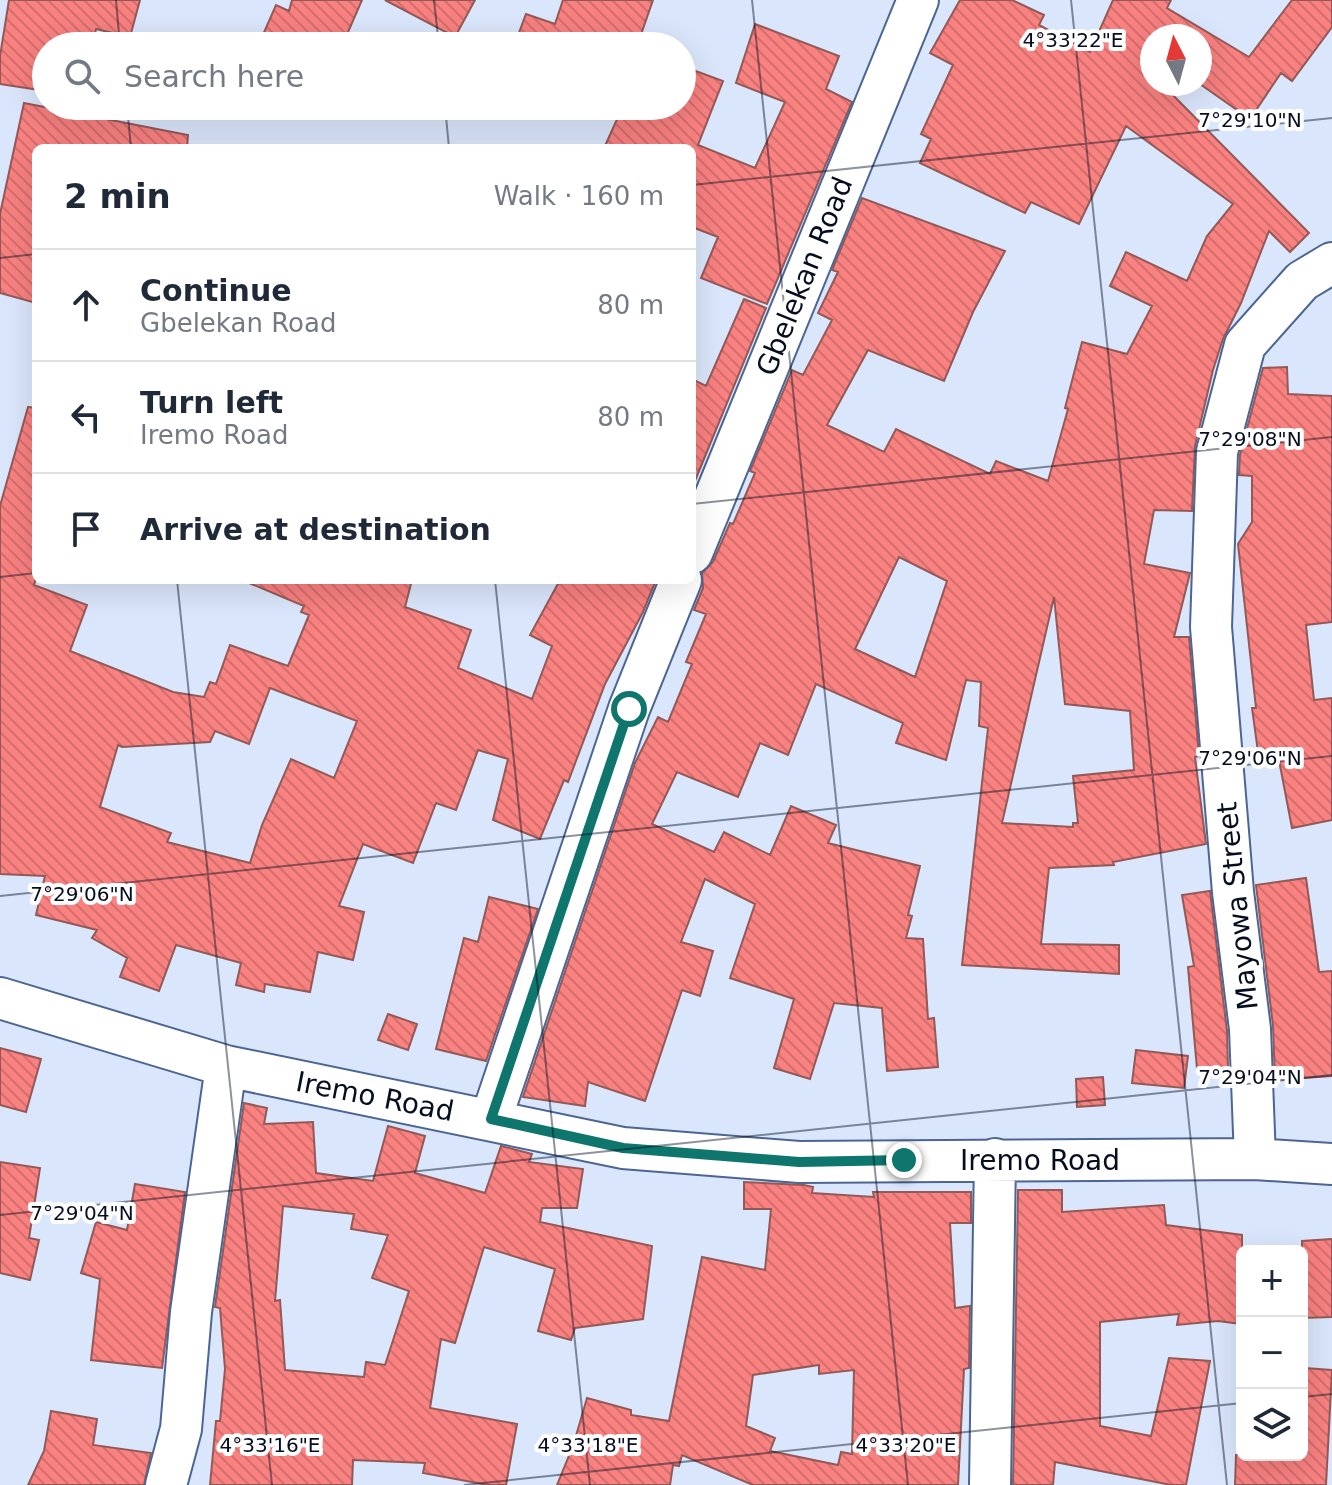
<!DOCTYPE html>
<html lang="en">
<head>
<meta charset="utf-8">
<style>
	body { margin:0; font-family:"DejaVu Sans",sans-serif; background:#f6f6f7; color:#1f2937 }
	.controls { position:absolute; right:24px; bottom:24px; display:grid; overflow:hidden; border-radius:12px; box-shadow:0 8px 32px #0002 }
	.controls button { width:72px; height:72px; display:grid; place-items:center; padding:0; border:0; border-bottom:2px solid #e0e1e3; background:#fff; color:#1f2937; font:40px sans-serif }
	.compass { position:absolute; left:1140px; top:24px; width:72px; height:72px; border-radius:50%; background:#fff; box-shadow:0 8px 32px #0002; rotate:354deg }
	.stop { position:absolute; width:24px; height:24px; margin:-18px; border:6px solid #0f766e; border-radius:50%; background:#fff }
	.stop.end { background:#0f766e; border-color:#fff; box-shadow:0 2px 8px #0008 }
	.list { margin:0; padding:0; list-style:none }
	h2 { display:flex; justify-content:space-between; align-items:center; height:104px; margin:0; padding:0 32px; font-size:34px }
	h2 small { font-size:26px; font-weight:400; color:#747a83 }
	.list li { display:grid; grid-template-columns:52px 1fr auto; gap:24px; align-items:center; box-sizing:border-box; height:112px; padding:0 32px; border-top:2px solid #e0e1e3 }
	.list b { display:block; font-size:30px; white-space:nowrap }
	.list p { margin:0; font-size:26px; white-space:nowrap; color:#747a83 }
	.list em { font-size:26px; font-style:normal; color:#747a83 }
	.icon { flex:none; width:44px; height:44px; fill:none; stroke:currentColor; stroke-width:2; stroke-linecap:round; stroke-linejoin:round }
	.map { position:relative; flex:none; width:1332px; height:1485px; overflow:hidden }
	.search { position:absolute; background:#fff; box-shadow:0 8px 32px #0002; left:32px; top:32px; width:664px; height:88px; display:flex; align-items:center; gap:20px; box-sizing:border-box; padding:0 28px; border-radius:44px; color:#747a83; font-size:30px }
	.panel { position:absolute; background:#fff; box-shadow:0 8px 32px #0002; left:32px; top:144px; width:664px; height:440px; border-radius:12px }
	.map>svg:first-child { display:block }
	.building { fill:url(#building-back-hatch); stroke:#935957; stroke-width:2; fill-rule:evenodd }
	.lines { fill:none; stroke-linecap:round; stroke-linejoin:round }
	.street-casing { stroke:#4c6592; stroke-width:44 }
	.street { stroke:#fff; stroke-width:40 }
	.route { stroke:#0f766e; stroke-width:10 }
	.ticks { fill:none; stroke:#050d1e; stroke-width:2; stroke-opacity:0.45 }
	.labels { text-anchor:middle; stroke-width:8; stroke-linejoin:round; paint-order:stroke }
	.street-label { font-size:28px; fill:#050d1e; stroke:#fff }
	.ticks-label { font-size:20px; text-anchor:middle; fill:#050d1e; stroke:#fff; stroke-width:8; stroke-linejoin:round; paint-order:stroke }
</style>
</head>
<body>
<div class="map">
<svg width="1332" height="1485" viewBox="0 0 1332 1485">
	<defs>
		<pattern id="building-back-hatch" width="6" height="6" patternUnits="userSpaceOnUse" patternTransform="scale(2)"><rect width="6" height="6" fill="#f98180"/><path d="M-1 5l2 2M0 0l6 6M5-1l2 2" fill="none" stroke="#d46e6e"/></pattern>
	</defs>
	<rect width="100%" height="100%" fill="#dae6fb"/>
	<!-- building -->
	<path class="building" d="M 9,0 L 140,0 L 130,37 L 96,29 L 92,46 L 46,46 L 46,91 L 0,84 L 0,56 Z
		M 292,0 L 362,0 L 342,46 L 258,46 L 276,5 L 289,11 Z
		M 385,0 L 475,0 L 455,37 Z
		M 563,0 L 653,0 L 637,46 L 514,46 L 526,14 L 555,24 Z
		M 960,0 L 1012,0 L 1044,15 L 1039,25 L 1090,52 L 1113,0 L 1171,0 L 1167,8 L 1249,57 L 1292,0 L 1332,0 L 1332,27 L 1292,81 L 1281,73 L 1250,119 L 1200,84 L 1200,36 L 1152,36 L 1152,64 L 1147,70 L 1152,74 L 1152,84 L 1162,84 L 1309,233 L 1290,252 L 1269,231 L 1241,303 L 1223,339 L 1213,370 L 1195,446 L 1192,511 L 1154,510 L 1144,564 L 1190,573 L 1174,637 L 1189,637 L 1199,756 L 1195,757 L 1206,844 L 1113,862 L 1114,865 L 1049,868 L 1041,944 L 1119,945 L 1119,974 L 962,965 L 988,728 L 979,726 L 981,682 L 966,680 L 946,760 L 896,743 L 903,723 L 816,684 L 788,755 L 760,743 L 738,797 L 677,772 L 652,824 L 714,852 L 724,832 L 770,855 L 791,806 L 836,825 L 828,843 L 920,866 L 908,915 L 912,916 L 906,938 L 923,939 L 928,1019 L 934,1018 L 938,1067 L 887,1071 L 882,1008 L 834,1003 L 810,1079 L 774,1068 L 794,999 L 730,978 L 755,904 L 705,879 L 681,942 L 713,951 L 700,996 L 682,990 L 645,1101 L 588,1082 L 585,1106 L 523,1097 L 635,763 L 658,717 L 668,722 L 692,664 L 686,662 L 706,614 L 694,610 L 703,588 L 702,573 L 713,562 L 730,523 L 733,524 L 755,473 L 750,471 L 792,370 L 803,375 L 832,320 L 818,313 L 838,272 L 832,270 L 862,198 L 1005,251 L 973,312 L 944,381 L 868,350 L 827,425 L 884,452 L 896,429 L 990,474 L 996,461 L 1048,481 L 1068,409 L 1065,408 L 1082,342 L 1127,354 L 1152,306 L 1110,286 L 1126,252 L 1187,281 L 1207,236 L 1233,204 L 1126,126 L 1079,224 L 1031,202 L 1025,213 L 920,163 L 931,139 L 921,134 L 953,65 L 930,53 ZM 899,557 L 947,581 L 915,677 L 855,649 ZM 1054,597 L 1065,704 L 1130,711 L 1134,770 L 1073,776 L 1078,823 L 1073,823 L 1073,827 L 1002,823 Z
		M 755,24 L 839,56 L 826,89 L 852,102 L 767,304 L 701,278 L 718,237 L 692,227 L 692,148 L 604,148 L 623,106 L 682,106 L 682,66 L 723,81 L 698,145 L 755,168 L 785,102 L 736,83 Z
		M 24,103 L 188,135 L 187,148 L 36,148 L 36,303 L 0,293 L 0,214 Z
		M 744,299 L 766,308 L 692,488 L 692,379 L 706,386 Z
		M 1287,367 L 1288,394 L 1332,396 L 1332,622 L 1306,625 L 1314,700 L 1332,698 L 1332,820 L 1292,828 L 1277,750 L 1258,752 L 1252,708 L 1256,708 L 1238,544 L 1252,522 L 1252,476 L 1239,475 L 1240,455 L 1263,368 Z
		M 28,407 L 36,408 L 36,578 L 34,585 L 87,605 L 70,651 L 173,692 L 204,697 L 210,682 L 216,684 L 230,645 L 288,666 L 309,615 L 301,612 L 304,606 L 242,580 L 412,580 L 405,607 L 471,630 L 458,668 L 532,699 L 552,646 L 530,635 L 560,580 L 656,580 L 643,612 L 605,684 L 568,782 L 564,780 L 540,839 L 493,820 L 508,759 L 478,750 L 456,810 L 436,803 L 413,863 L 363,844 L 339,906 L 364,912 L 353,960 L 318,952 L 310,992 L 265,984 L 264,992 L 236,985 L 241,963 L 176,945 L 159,991 L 120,977 L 127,958 L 92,938 L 97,930 L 36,915 L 45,876 L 0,874 L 0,506 ZM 270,688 L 357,721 L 334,778 L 291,759 L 262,825 L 250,863 L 167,842 L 171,833 L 100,807 L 118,745 L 122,747 L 210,742 L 215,731 L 249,744 Z
		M 1306,878 L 1319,972 L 1332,971 L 1332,1076 L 1275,1080 L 1273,1026 L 1256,885 Z
		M 1210,891 L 1227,1031 L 1228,1068 L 1197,1069 L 1188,967 L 1194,966 L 1182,895 Z
		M 489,897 L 538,909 L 486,1061 L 436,1049 L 464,938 L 478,942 Z
		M 388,1014 L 417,1024 L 408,1050 L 378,1040 Z
		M 0,1048 L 41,1059 L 26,1112 L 0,1105 Z
		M 1136,1050 L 1188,1056 L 1184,1088 L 1132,1083 Z
		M 1103,1077 L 1105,1105 L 1077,1107 L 1076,1079 Z
		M 244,1103 L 267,1108 L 264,1124 L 313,1122 L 316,1173 L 373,1181 L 388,1126 L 425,1136 L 415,1173 L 485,1193 L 501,1146 L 532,1154 L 529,1162 L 583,1169 L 577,1208 L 542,1208 L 540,1222 L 652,1246 L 643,1319 L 575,1328 L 571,1340 L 538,1331 L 555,1269 L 484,1247 L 455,1343 L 441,1339 L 430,1408 L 517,1424 L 506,1485 L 488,1485 L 423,1473 L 425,1463 L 353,1460 L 352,1485 L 210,1485 L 216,1421 L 220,1421 L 225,1369 L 220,1308 L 215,1307 ZM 283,1206 L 354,1214 L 351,1229 L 388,1235 L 372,1278 L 409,1291 L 385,1365 L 366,1362 L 364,1377 L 285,1370 L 280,1300 L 275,1301 Z
		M 0,1162 L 40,1168 L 29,1238 L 39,1240 L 30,1280 L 0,1273 Z
		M 744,1182 L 804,1185 L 813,1187 L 812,1193 L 874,1197 L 873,1192 L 971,1192 L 971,1223 L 950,1223 L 955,1308 L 970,1306 L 969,1368 L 964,1369 L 958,1485 L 753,1485 L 682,1455 L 679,1466 L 673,1465 L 670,1485 L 557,1485 L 573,1446 L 587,1398 L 631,1410 L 631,1415 L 669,1421 L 702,1257 L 765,1270 L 771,1209 L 744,1209 ZM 819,1365 L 819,1374 L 854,1370 L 852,1454 L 841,1452 L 838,1465 L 770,1451 L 775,1438 L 746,1426 L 753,1375 Z
		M 135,1184 L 185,1192 L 162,1368 L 91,1360 L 100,1279 L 81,1273 L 96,1222 L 127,1230 Z
		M 1018,1190 L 1062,1190 L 1062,1212 L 1164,1205 L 1166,1225 L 1242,1235 L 1242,1324 L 1218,1321 L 1177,1325 L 1179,1314 L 1100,1322 L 1100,1426 L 1151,1436 L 1169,1358 L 1210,1361 L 1186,1485 L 1171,1485 L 1055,1462 L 1053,1485 L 1013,1485 Z
		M 1332,1239 L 1332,1317 L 1302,1318 L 1302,1241 Z
		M 1305,1368 L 1332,1370 L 1326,1485 L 1235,1485 L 1236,1455 L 1302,1455 Z
		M 51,1411 L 97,1419 L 93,1445 L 151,1453 L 144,1485 L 28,1485 L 44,1451 Z"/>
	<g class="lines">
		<!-- street casing -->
		<g class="street-casing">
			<path id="street" d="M 692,553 L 918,0
				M 0,998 L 226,1066 L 623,1148 L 799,1162 L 1255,1159 L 1332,1164
				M 491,1119 L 629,709 L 681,580
				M 1255,1159 L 1250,1029 L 1233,892 L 1211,627 L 1217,452 L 1245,345 L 1302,281 L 1332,263
				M 166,1485 L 181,1429 L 191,1312 L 226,1066
				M 990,1485 L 995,1159"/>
		</g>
		<!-- street -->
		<use href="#street" class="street"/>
	</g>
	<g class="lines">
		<!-- route -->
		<path class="route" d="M 629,709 L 491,1119 L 623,1148 L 799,1162 L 904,1160"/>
	</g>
	<!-- ticks -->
	<path class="ticks" d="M 116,0 L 120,46M 434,0 L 439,46M 752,0 L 908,1485M 1071,0 L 1227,1485M 127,106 L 131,148M 445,106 L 449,148M 692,185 L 1332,118M 0,258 L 36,254M 692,504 L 1332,437M 0,577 L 36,573M 177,580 L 272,1485M 495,580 L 590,1485M 0,896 L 1332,756M 0,1215 L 1332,1075M 1302,1397 L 1332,1394M 464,1485 L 1242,1403"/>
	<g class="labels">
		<!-- street labels -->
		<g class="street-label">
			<text transform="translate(804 276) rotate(-68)" y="10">Gbelekan Road</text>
			<text transform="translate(1237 906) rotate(-96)" y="10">Mayowa Street</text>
			<text transform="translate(375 1096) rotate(11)" y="10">Iremo Road</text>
			<text x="1040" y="1170">Iremo Road</text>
		</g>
	</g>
	<g class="ticks-label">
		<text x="1073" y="47">4°33'22"E</text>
		<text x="1250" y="127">7°29'10"N</text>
		<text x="1250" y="446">7°29'08"N</text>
		<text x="1250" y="765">7°29'06"N</text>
		<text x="82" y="901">7°29'06"N</text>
		<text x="1250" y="1084">7°29'04"N</text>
		<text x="82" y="1220">7°29'04"N</text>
		<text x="270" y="1452">4°33'16"E</text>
		<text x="588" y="1452">4°33'18"E</text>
		<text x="906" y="1452">4°33'20"E</text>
	</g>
</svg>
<div class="controls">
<button>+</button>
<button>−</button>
<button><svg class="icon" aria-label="layers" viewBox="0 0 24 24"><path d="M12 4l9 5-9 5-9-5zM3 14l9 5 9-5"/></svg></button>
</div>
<svg class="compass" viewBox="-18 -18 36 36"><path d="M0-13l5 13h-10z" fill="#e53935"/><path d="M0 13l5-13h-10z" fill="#747a83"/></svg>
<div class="stop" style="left:629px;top:709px"></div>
<div class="stop end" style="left:904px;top:1160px"></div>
<div class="search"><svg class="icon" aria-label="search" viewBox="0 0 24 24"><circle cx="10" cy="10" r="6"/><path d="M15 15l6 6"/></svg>Search here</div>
<section class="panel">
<h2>2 min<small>Walk · 160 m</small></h2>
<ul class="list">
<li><svg class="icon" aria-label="ahead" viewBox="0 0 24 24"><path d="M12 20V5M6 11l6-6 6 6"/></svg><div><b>Continue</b><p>Gbelekan Road</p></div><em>80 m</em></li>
<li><svg class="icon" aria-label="left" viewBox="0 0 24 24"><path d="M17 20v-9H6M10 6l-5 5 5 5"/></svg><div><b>Turn left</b><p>Iremo Road</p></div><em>80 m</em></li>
<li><svg class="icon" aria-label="arrive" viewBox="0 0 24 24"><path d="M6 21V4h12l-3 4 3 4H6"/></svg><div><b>Arrive at destination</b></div></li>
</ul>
</section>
</div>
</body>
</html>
